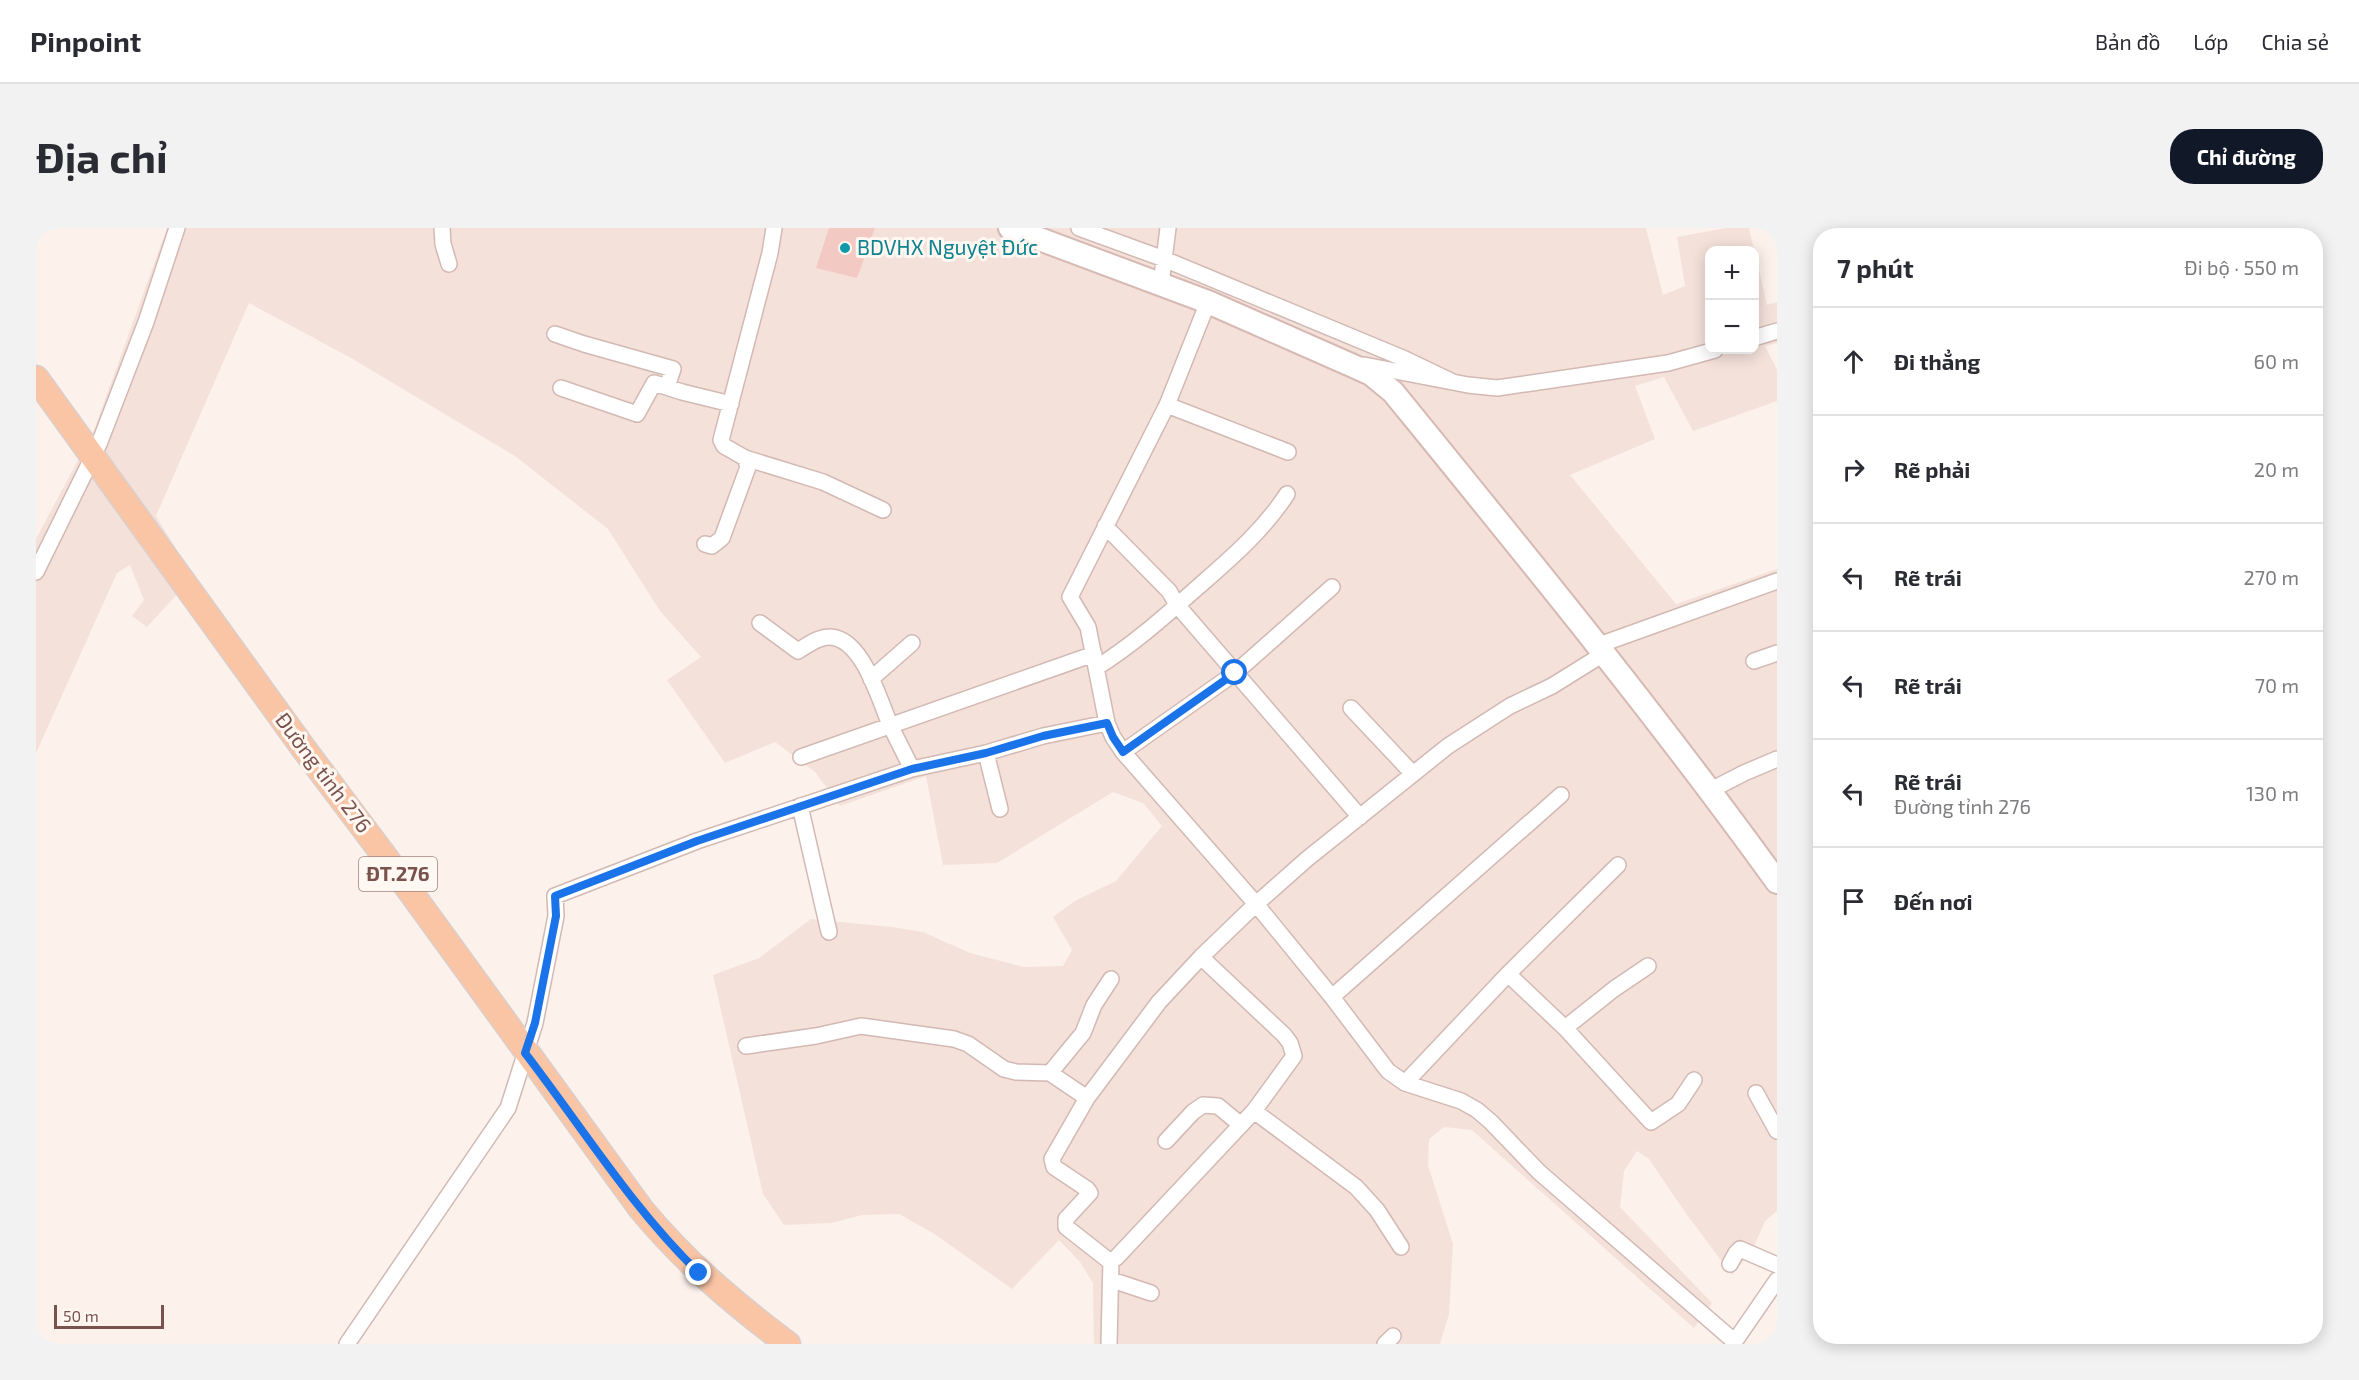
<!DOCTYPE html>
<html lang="vi">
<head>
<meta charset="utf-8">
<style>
	body { margin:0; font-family:"Exo 2",sans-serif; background:#f2f2f3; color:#2b2b33 }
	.controls { position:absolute; right:18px; top:18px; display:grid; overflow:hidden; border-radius:12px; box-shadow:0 3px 15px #0003 }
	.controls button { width:54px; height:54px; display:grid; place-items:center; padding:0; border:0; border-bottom:2px solid #e1e1e2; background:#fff; color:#2b2b33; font:30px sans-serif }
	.scale { position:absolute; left:18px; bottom:15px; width:110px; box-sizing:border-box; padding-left:6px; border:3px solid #79524d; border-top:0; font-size:16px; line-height:21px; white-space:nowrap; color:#79524d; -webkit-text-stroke:4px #fff7f2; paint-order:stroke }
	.stop { position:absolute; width:18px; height:18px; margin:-14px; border:4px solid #1a73e8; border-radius:50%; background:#fff }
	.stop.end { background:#1a73e8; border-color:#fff; box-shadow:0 2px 6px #0008 }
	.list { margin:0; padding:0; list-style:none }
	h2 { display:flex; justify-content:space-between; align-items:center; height:78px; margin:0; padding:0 24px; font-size:26px }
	h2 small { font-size:20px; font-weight:400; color:#7c7c81 }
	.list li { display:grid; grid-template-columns:39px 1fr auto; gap:18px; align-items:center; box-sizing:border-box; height:108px; padding:0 24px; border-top:2px solid #e1e1e2 }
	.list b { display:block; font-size:22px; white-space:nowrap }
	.list p { margin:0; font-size:20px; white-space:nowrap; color:#7c7c81 }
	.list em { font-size:20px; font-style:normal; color:#7c7c81 }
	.icon { flex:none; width:33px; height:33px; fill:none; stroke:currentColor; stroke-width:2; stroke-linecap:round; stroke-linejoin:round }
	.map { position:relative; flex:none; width:1741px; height:1116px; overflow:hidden; border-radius:24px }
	header { display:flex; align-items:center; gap:36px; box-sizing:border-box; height:84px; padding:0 30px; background:#fff; border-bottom:2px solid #e1e1e2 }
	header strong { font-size:28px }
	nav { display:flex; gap:33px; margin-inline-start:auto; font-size:21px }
	.intro { display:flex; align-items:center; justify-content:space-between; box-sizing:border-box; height:144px; padding:0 36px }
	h1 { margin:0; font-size:42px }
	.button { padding:15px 27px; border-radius:24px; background:#111827; color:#fff; font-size:21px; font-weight:700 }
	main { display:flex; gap:36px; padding:0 36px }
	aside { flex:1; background:#fff; border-radius:24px; box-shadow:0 3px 15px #0003 }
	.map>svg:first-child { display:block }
	.residential { fill:#f4e1da }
	.building { fill:#f2cac3 }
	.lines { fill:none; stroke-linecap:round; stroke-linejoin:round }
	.street-casing { stroke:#d2b9b3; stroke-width:18 }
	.secondary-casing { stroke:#d7b9b3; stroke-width:26 }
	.primary-casing { stroke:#d9cfcd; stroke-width:27 }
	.street { stroke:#fff; stroke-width:15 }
	.secondary { stroke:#fff; stroke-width:22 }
	.primary { stroke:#fac5a5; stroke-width:24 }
	.route { stroke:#1a73e8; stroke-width:8 }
	.culture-dot { fill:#0f9aa8; stroke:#fff7f2; stroke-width:2 }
	.labels { text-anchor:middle; stroke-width:6; stroke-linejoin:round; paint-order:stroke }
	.shield { fill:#fff7f2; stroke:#a1847e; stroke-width:1.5 }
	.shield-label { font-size:20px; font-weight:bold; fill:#79524d }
	.culture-label { font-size:21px; fill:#0d838f; stroke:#fff7f2; text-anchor:start }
	.street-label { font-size:21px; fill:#79524d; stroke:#fff7f2 }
</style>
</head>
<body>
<header>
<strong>Pinpoint</strong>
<nav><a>Bản đồ</a><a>Lớp</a><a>Chia sẻ</a></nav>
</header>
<div class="intro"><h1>Địa chỉ</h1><a class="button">Chỉ đường</a></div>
<main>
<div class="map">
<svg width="1741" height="1116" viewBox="0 0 1741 1116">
	<rect width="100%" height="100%" fill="#fdf1eb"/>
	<!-- residential -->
	<path class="residential" d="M 131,0 L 1610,0 L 1627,67 L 1649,58 L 1641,9 L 1690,0 L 1713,0 L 1718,22 L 1674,22 L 1674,122 L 1718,122 L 1719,24 L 1731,77 L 1741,74 L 1741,115 L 1729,118 L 1741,142 L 1741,173 L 1657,203 L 1628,149 L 1599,158 L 1619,211 L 1534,247 L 1640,376 L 1741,341 L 1741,983 L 1729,993 L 1716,1023 L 1696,1047 L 1649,984 L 1613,931 L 1601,923 L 1588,943 L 1584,979 L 1676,1075 L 1658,1100 L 1436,902 L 1408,899 L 1393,911 L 1392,937 L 1417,1016 L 1413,1086 L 1404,1116 L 1058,1116 L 1057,1055 L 1044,1034 L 1023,1012 L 976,1061 L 900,1007 L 863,986 L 826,987 L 795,995 L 748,997 L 727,966 L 677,747 L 723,730 L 775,691 L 856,699 L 887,704 L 934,725 L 988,739 L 1027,738 L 1036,722 L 1017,689 L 1039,673 L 1080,653 L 1126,598 L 1107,575 L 1077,564 L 961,635 L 907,637 L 890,548 L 804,578 L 779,544 L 739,514 L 689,535 L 631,452 L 665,429 L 624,383 L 572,301 L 479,228 L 315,130 L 213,75 L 120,288 L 157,349 L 111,399 L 96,388 L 108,372 L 94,337 L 81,345 L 0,525 L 0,311 L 58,202 Z"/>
	<!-- building -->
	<path class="building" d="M 793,0 L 839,0 L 821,50 L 780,40 Z"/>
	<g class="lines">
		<!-- street casing -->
		<g class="street-casing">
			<path id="street" d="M 406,0 L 407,16 L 413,36
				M 1043,0 L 1128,31 L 1369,131 L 1417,154
				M 1125,56 L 1132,0
				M 1172,74 L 1131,177 L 1034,369 L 1052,399 L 1071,495 L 1077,509 L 1087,524 L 1220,676 L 1296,769 L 1352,843 L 1369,855 L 1425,873 L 1441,882 L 1455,894 L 1503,944 L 1699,1114
				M 519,106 L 548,116 L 637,141 L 631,159
				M 1718,110 L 1741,103
				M 1328,137 L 1432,157 L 1461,160 L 1632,135 L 1679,122
				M 525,160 L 601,186 L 618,155 L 646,164 L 695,176
				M 1131,177 L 1252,224
				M 709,230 L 787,254 L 847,282
				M 1069,298 L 1133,363 L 1141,377 L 1324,589
				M 669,316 L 676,318 L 686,310 L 712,239 L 709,230 L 688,218 L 685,212 L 734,25 L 738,0
				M 0,344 L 63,216 L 110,94 L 141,0
				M 724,395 L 762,423 C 773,416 786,406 800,410 C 829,418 844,474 855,499 C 862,513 869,527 876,541
				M 1563,417 L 1741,353
				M 1718,433 L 1741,425
				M 1060,440 C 1098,416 1128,389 1162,359 C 1194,331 1227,303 1251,266
				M 835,451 L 876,415
				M 1315,480 L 1377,546
				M 1087,524 L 1199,445 L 1296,359
				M 950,525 L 964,581
				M 765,529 L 1058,426
				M 1675,562 L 1708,545 L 1741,531
				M 764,578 L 793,704
				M 1165,729 L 1248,807 L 1254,815 L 1258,828 L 1218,883 L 1080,1030 L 1072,1032 L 1030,999 L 1030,991 L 1054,965 L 1051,961 L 1018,939 L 1016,931 L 1051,870 L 1123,774 L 1165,729 L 1220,676 L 1271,631 L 1412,518 L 1474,478 L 1516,458 L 1569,425
				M 1472,746 L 1529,800 L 1615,894 L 1642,876 L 1658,852
				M 1296,769 L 1525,567
				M 1529,800 L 1578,761 L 1612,738
				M 710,818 L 780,808 L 825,798 L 918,811 L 932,816 L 968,841 L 980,844 L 1014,845 L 1051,870
				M 1014,845 L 1047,805 L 1058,777 L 1075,751
				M 1369,855 L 1472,746 L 1582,637
				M 1720,865 L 1741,903
				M 1218,883 L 1320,959 L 1341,982 L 1365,1019
				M 1130,913 L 1157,884 L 1167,877 L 1182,878 L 1205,897
				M 1694,1036 L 1700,1025 L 1704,1021 L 1741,1037
				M 1076,1052 L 1115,1065
				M 311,1116 L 472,880 L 499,795 L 520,688 L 519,668 L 661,613 L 876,541 L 950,525 L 1007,508 L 1071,495
				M 1073,1116 L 1075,1032
				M 1349,1116 L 1357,1108
				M 1697,1116 L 1741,1052"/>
		</g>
		<!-- secondary casing -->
		<g class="secondary-casing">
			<path id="secondary" d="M 974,0 L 1172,74 L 1315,137 L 1335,146 L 1357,164 C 1488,325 1619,485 1741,654"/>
		</g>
		<!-- primary casing -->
		<g class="primary-casing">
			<path id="primary" d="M 0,150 L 268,521 L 347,626 L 605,981 C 648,1033 697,1075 752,1116"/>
		</g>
		<!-- street -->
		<use href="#street" class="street"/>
		<!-- secondary -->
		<use href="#secondary" class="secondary"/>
		<!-- primary -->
		<use href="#primary" class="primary"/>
	</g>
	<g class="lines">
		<!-- route -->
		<path class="route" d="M 663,1045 C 596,980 546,899 489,825 L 499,795 L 520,688 L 519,668 L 661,613 L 876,541 L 950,525 L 1007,508 L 1071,495 L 1077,509 L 1087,524 L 1199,445"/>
	</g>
	<!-- markers -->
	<circle class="culture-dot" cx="809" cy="20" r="6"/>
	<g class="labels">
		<!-- shield labels -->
		<rect class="shield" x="323" y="629" width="78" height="34" rx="4.5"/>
		<g class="shield-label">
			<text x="362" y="653">ĐT.276</text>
		</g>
		<!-- culture labels -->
		<g class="culture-label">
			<text x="821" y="27">BDVHX Nguyệt Đức</text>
		</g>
		<!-- street labels -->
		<g class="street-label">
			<text transform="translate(287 545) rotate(53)" y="7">Đường tỉnh 276</text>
		</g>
	</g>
</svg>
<div class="controls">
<button>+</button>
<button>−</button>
</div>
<div class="scale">50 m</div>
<div class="stop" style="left:1199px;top:445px"></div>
<div class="stop end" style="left:663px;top:1045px"></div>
</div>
<aside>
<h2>7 phút<small>Đi bộ · 550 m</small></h2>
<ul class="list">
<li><svg class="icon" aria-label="ahead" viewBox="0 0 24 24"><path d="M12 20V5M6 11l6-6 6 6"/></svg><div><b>Đi thẳng</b></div><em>60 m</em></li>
<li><svg class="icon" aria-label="right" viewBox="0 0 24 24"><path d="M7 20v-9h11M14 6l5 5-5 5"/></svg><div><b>Rẽ phải</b></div><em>20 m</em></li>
<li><svg class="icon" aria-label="left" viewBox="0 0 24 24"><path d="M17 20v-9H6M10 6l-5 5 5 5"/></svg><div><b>Rẽ trái</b></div><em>270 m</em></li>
<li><svg class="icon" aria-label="left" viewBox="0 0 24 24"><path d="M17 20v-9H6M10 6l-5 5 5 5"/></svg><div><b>Rẽ trái</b></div><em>70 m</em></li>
<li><svg class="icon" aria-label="left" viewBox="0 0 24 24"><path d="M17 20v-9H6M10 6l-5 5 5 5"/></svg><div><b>Rẽ trái</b><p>Đường tỉnh 276</p></div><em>130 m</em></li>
<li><svg class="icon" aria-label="arrive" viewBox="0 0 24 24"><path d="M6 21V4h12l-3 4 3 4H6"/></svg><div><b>Đến nơi</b></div></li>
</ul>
</aside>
</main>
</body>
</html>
